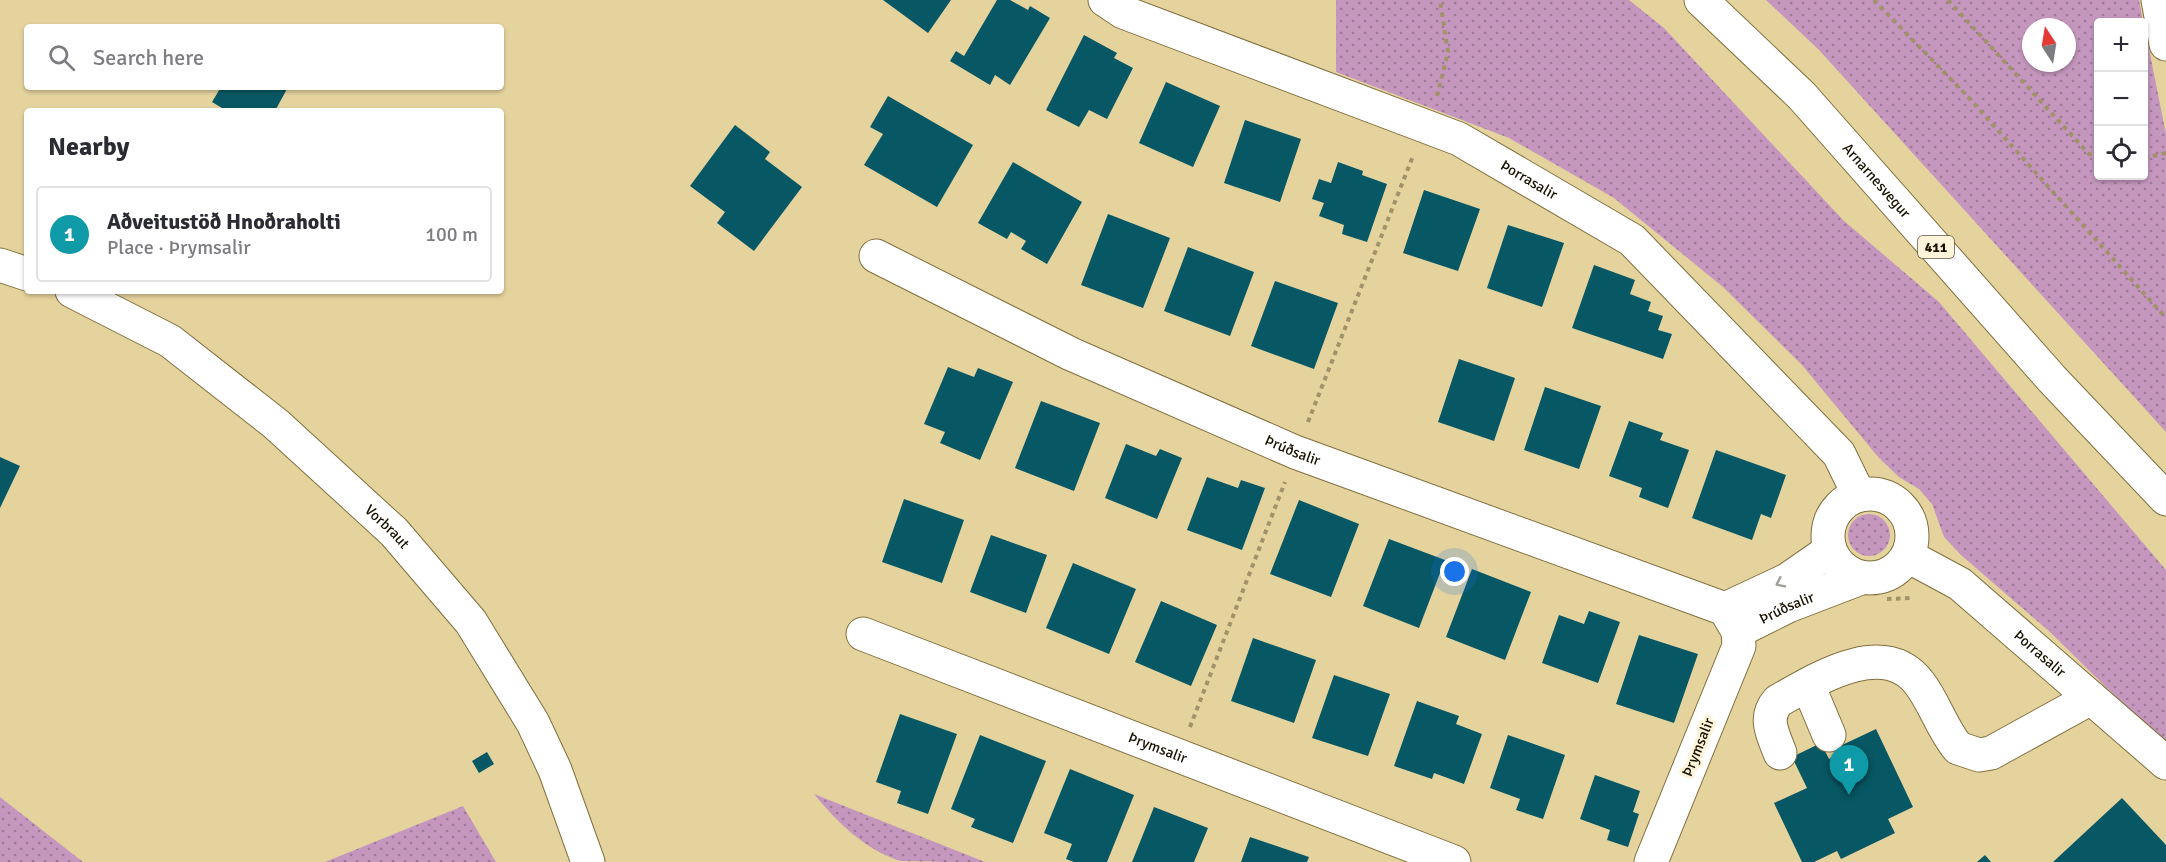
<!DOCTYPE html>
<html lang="en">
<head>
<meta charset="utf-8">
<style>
	body { margin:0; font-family:Signika,sans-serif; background:#f2f2f3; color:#2b2b33 }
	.controls { position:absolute; right:18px; top:18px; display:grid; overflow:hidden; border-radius:6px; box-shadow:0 2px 4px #0004 }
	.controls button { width:54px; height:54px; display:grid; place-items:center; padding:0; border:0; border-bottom:2px solid #e1e1e2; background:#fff; color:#2b2b33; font:30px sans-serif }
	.compass { position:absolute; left:2022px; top:18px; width:54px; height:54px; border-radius:50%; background:#fff; box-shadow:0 2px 4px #0004; rotate:348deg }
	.you { position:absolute; left:1455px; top:572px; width:21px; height:21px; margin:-15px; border:4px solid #fff; border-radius:50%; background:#1a73e8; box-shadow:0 0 0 9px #1a73e833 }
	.badge { display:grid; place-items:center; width:39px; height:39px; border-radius:50%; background:#0f766e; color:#fff; font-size:20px; font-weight:700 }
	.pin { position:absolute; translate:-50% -50px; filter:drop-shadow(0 2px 3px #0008) }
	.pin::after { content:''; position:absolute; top:32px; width:21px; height:18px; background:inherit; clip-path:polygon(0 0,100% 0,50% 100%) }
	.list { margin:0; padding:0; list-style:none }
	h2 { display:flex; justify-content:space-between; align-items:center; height:78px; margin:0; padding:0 24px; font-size:26px }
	h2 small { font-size:20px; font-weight:400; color:#7c7c81 }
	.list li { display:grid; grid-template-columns:39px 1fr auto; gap:18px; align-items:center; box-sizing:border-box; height:96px; margin:0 12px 12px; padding:0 12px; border:2px solid #e1e1e2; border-radius:6px }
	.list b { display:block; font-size:22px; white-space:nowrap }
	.list p { margin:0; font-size:20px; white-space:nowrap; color:#7c7c81 }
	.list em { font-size:20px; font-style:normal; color:#7c7c81 }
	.icon { flex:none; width:33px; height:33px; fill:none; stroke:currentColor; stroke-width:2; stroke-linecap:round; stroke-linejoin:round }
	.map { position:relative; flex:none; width:2166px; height:862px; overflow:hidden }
	.search { position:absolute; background:#fff; box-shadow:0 2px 4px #0004; left:24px; top:24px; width:480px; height:66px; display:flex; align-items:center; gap:15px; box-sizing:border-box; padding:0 21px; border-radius:6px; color:#7c7c81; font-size:22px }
	.panel { position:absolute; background:#fff; box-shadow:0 2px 4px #0004; left:24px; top:108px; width:480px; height:186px; border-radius:6px }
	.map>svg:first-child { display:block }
	.grass { fill:url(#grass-dots); fill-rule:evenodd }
	.building { fill:#075864 }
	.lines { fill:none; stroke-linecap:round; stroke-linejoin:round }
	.minor-casing { stroke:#806f3e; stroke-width:35 }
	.major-casing { stroke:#806f3e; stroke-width:35 }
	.path { stroke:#a09269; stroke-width:4; stroke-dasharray:4.5 4.5; stroke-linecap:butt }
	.minor { stroke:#fff; stroke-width:33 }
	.major { stroke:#fff; stroke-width:33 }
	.oneway { stroke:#a3a099 }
	.labels { text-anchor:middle; stroke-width:6; stroke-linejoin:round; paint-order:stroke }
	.shield { fill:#fdf4da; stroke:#5d5642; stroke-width:1.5 }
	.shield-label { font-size:14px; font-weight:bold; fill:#191201 }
	.street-label { font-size:15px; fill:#191201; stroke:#fdf4da }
</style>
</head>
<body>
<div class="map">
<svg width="2166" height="862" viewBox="0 0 2166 862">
	<defs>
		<pattern id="grass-dots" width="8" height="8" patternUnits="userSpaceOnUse" patternTransform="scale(1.5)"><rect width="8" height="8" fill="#c597be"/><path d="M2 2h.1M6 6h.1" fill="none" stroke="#9f7a98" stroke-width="1.8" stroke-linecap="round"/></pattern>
	</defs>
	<rect width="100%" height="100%" fill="#e5d39e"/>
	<!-- grass -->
	<path class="grass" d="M 1336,0 L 1629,0 L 1664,28 L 1843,220 L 1939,302 L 2166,570 L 2166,746 L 2050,632 L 1961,555 L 1944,537 L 1932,504 L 1919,489 L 1899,477 L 1879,458 L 1802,365 L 1723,287 L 1614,198 L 1509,138 L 1336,72 Z
		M 1766,0 L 2139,0 L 2143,22 L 2098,22 L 2098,176 L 2144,176 L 2144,24 L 2166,134 L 2166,432 L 1819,50 ZM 2031,27 L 2067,27 L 2067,63 L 2031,63 Z
		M1848 535a21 21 0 1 1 42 0a21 21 0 1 1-42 0Z
		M 814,794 L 985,862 C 963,862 920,862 901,861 C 866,851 836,821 814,794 Z
		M 0,797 L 83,862 L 0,862 Z
		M 463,806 L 496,862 L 325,862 Z"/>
	<!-- building -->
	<path class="building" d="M 883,0 L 951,0 L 928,33 Z
		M 997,0 L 1010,0 L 1028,10 L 1030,6 L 1050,18 L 1010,85 L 995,75 L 990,85 L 950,61 L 956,51 L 964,56 Z
		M 1084,35 L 1117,53 L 1114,58 L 1133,68 L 1107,119 L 1089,110 L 1079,127 L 1046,110 Z
		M 1166,82 L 1220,106 L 1193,167 L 1139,143 Z
		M 221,87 L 288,87 L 275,111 L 227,111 L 212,102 Z
		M 888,96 L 973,145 L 937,207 L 864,165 L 883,134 L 870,127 Z
		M 1245,120 L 1301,139 L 1280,202 L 1224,183 Z
		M 735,125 L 770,152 L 765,159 L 802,187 L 754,251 L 717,223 L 725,212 L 690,186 Z
		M 1013,162 L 1082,202 L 1047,264 L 1021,249 L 1026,241 L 1011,232 L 1007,239 L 978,223 Z
		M 1338,162 L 1363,171 L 1362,175 L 1387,184 L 1367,242 L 1342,234 L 1344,225 L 1319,216 L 1324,203 L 1312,199 L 1319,179 L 1331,183 Z
		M 1424,190 L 1480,209 L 1458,271 L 1403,253 Z
		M 1108,214 L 1170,238 L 1143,308 L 1081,285 Z
		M 1508,225 L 1564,243 L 1542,307 L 1487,288 Z
		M 1188,247 L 1254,272 L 1230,336 L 1164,311 Z
		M 1594,265 L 1635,280 L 1630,294 L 1651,302 L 1648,311 L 1663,316 L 1658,330 L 1672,334 L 1663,359 L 1572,328 Z
		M 1275,281 L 1338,303 L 1314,369 L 1251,346 Z
		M 1459,359 L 1515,378 L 1494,441 L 1438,422 Z
		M 948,367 L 974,377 L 978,368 L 1013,382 L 980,460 L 940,443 L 945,432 L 924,424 Z
		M 1545,387 L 1601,406 L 1579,469 L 1524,450 Z
		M 1041,401 L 1100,423 L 1074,491 L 1015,468 Z
		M 1629,421 L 1663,433 L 1660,440 L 1689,450 L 1668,508 L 1639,497 L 1642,488 L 1609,476 Z
		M 1126,444 L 1156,456 L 1160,449 L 1182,458 L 1157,519 L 1105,498 Z
		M 1716,450 L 1786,475 L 1771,518 L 1761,514 L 1752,540 L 1692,518 Z
		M 0,457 L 20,466 L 0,508 Z
		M 1207,477 L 1238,488 L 1241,480 L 1265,488 L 1242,550 L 1187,530 Z
		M 904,499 L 964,520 L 942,583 L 882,562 Z
		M 1299,500 L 1359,524 L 1331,597 L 1270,574 Z
		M 991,535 L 1047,555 L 1026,613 L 970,592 Z
		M 1389,539 L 1445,560 L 1419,628 L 1363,606 Z
		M 1073,563 L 1136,589 L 1109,654 L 1046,628 Z
		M 1472,569 L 1531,592 L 1505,660 L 1446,637 Z
		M 1161,601 L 1217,625 L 1191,686 L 1135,662 Z
		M 1589,611 L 1620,622 L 1598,683 L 1542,663 L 1559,615 L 1584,624 Z
		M 1639,635 L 1698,654 L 1674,723 L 1616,704 Z
		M 1253,638 L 1316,660 L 1294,723 L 1231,701 Z
		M 1334,675 L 1390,694 L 1368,756 L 1312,738 Z
		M 1417,701 L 1459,716 L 1456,724 L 1482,734 L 1464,784 L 1434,773 L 1432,779 L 1394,766 Z
		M 900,714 L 957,734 L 928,814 L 897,803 L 901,791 L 876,782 Z
		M 1876,729 L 1913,807 L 1888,819 L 1895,833 L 1841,859 L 1837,851 L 1814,862 L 1802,862 L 1774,803 L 1807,788 L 1792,757 L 1821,743 L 1829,759 L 1843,752 L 1840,746 Z
		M 980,735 L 1046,761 L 1013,843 L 971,827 L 975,819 L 951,809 Z
		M 1508,735 L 1565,755 L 1543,819 L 1516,810 L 1520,799 L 1490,788 Z
		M 487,752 L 494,764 L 479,773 L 472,761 Z
		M 1070,769 L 1134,795 L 1107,862 L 1074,862 L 1066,859 L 1072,844 L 1044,833 Z
		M 1595,775 L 1640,791 L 1633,812 L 1639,814 L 1628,847 L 1607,840 L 1610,830 L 1580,819 Z
		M 2122,798 L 2166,845 L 2166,862 L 2053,862 Z
		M 1154,807 L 1208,828 L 1194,862 L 1132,862 Z
		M 1250,837 L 1309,857 L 1307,862 L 1241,862 Z
		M 1985,855 L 1991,862 L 1977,862 Z"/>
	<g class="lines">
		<!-- minor casing -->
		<g class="minor-casing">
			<g id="minor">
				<path id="s1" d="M 1105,0 L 1123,12 L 1459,139 L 1632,240 L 1839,454 L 1859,495"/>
				<path d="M 2158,0 L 2166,44"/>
				<path id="s2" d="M 876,256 L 1071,354 L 1295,452 L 1725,609 L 1738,631 L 1739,646 L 1651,862"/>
				<path d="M 0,265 L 27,274"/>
				<path id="s3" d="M 72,291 L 170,341 L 276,424 L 394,532 L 471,622 L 533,723 L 555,770 L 588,862"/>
				<circle cx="1870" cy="536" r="42"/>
				<path id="s4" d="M 1908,556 L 1960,584 L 2166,763"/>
				<path d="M 1725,609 L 1787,580 L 1829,551"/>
				<path id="s5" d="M 1738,631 L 1788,606 L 1861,578"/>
				<path id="s6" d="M 863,634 L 1454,862"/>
				<path d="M 1808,685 L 1829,735"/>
				<path d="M 1780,753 C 1773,734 1763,718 1778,701 C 1817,679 1884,636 1920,684 C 1935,704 1942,729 1958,748 L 1979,755 L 1991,753 L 2091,698"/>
			</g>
		</g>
		<!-- major casing -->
		<g class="major-casing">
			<g id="major">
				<path id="s7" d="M 1701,0 L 1802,96 L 2052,379 L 2166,499"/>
			</g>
		</g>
		<!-- path -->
		<path class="path" d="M 1874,0 L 1969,98 L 2166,318
			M 1948,0 L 2089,154 L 2098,157
			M 1437,96 L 1448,52 L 1440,0
			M 2144,158 L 2166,153
			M 1308,422 L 1413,156
			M 1887,599 L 1912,598
			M 1190,727 L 1285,482"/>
		<!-- minor -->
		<use href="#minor" class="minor"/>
		<!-- major -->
		<use href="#major" class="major"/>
	</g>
	<!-- one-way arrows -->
	<defs><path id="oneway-chevron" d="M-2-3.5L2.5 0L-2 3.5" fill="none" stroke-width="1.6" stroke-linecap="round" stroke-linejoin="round" transform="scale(1.5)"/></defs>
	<use class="oneway" href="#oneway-chevron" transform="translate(1780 583) rotate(154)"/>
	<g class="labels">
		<!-- shield labels -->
		<rect class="shield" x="1918" y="236" width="36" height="22" rx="4.5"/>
		<g class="shield-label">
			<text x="1936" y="252">411</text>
		</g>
		<!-- street labels -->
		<g class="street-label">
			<text dy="5" stroke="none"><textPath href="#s7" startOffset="252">Arnarnesvegur</textPath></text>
			<text dy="5" stroke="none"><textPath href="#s1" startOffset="462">Þorrasalir</textPath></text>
			<text dy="5" stroke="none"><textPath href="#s2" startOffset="460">Þrúðsalir</textPath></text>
			<text dy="5" stroke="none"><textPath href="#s3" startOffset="396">Vorbraut</textPath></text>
			<text dy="5" stroke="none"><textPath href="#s5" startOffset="54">Þrúðsalir</textPath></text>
			<text dy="5" stroke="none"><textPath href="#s4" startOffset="165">Þorrasalir</textPath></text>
			<text transform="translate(1698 747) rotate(-68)" y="5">Þrymsalir</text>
			<text dy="5" stroke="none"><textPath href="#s6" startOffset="316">Þrymsalir</textPath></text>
		</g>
	</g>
</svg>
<div class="controls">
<button>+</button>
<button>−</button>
<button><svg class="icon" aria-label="locate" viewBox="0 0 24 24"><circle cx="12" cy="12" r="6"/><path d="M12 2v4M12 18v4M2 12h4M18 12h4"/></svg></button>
</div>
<svg class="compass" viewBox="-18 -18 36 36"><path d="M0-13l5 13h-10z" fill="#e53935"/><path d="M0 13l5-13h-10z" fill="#7c7c81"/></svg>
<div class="you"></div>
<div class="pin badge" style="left:1849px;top:795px;background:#0f9aa8">1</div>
<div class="search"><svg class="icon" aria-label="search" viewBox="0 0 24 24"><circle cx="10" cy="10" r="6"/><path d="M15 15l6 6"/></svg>Search here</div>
<section class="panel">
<h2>Nearby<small></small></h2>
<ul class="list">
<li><span class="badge" style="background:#0f9aa8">1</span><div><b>Aðveitustöð Hnoðraholti</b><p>Place · Þrymsalir</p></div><em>100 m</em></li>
</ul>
</section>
</div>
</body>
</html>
